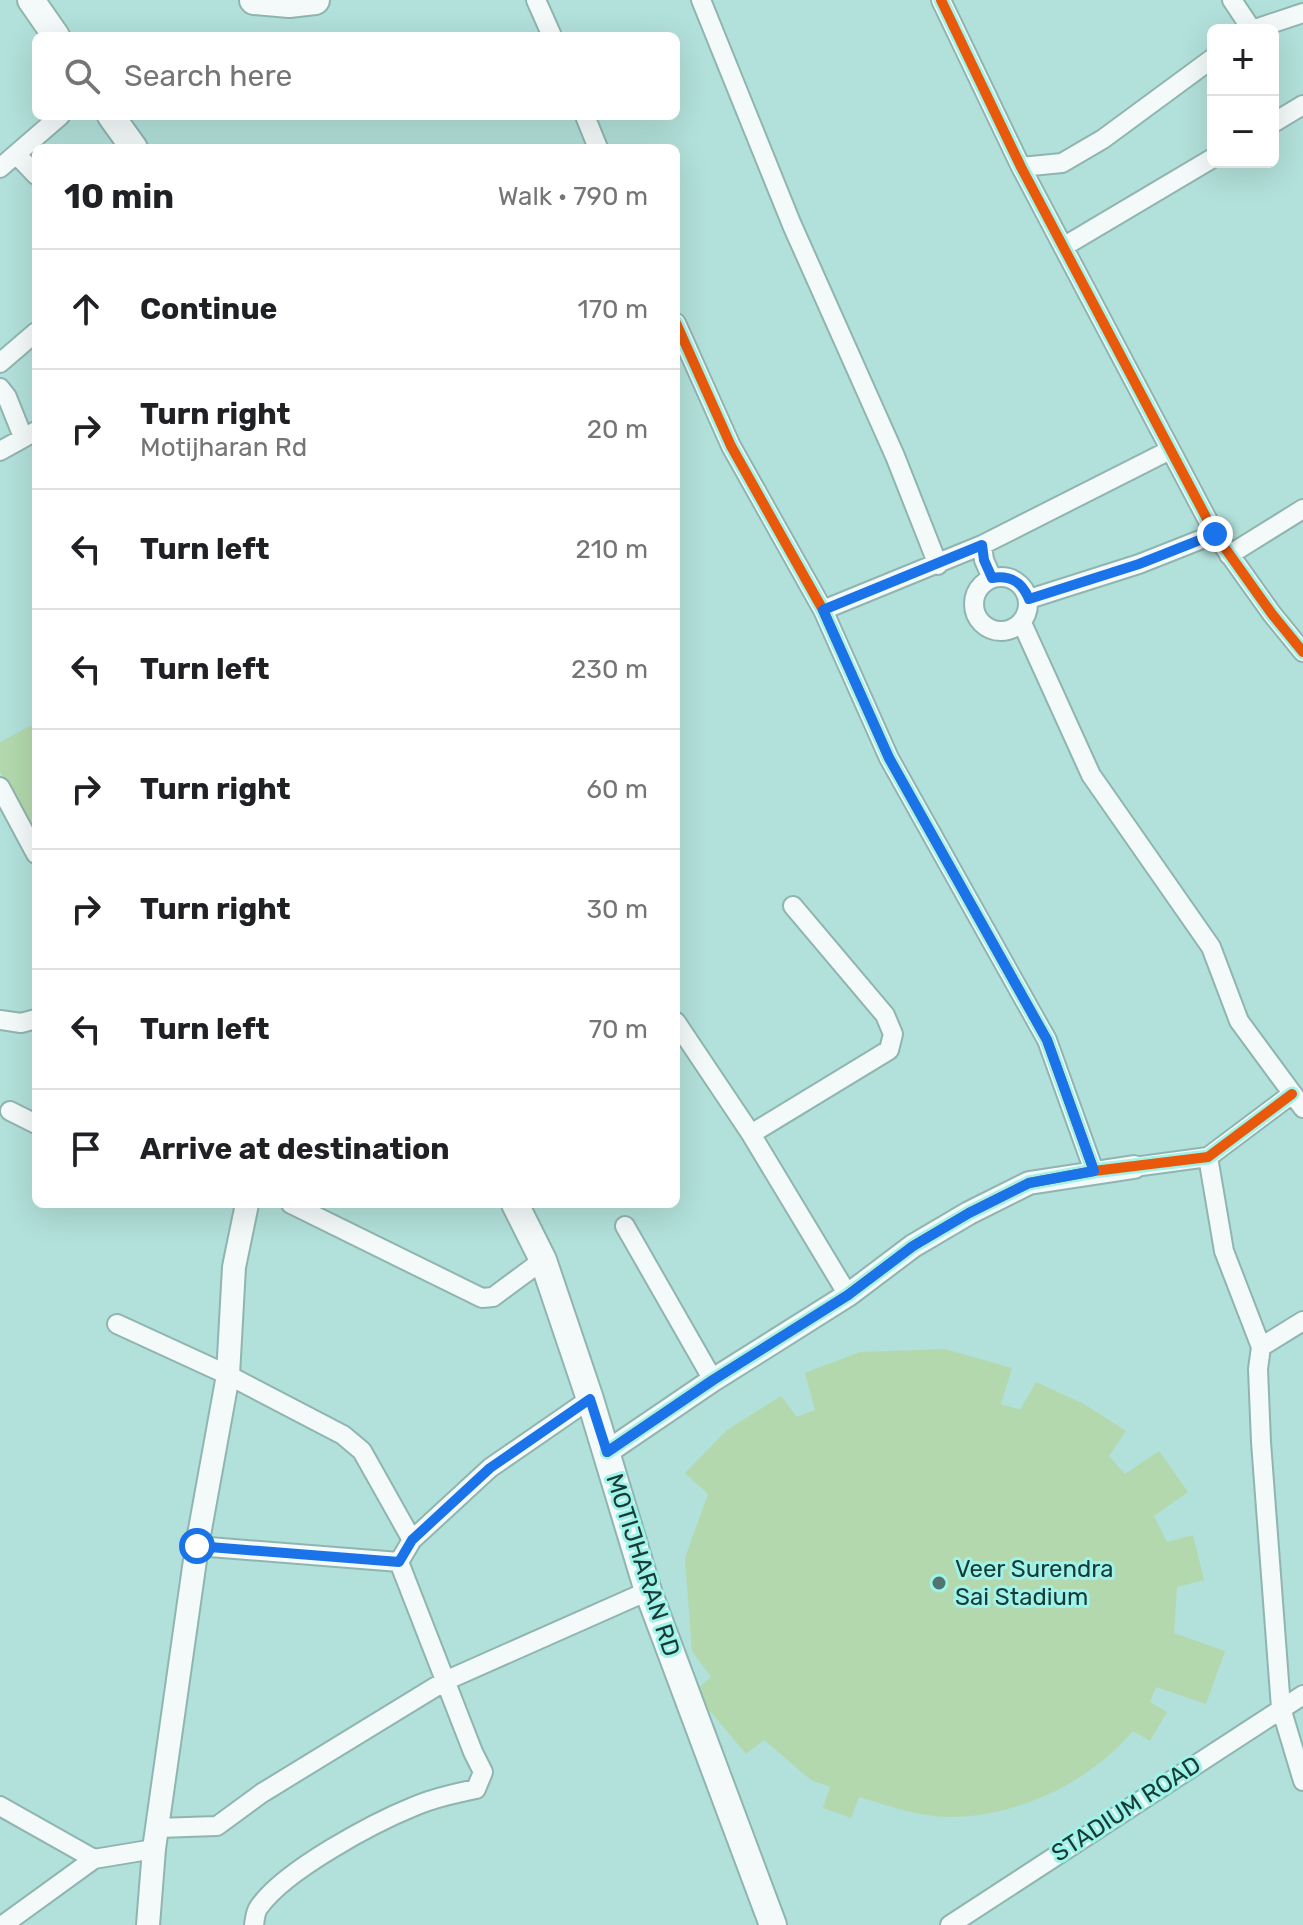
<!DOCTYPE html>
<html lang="en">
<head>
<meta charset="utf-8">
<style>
	body { margin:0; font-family:Rubik,sans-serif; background:#f2f2f2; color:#202124 }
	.controls { position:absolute; right:24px; top:24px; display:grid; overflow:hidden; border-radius:12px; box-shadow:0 8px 32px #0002 }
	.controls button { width:72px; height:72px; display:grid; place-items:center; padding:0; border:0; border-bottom:2px solid #e0e0e0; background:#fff; color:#202124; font:40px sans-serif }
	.stop { position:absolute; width:24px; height:24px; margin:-18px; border:6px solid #1a73e8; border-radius:50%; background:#fff }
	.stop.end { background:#1a73e8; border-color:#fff; box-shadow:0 2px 8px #0008 }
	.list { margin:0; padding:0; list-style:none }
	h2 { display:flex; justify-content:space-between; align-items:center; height:104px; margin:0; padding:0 32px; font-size:34px }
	h2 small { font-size:26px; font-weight:400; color:#757577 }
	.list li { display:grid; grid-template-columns:52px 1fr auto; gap:24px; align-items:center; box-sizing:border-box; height:120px; padding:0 32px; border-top:2px solid #e0e0e0 }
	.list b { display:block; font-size:30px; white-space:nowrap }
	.list p { margin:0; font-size:26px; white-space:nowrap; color:#757577 }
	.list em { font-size:26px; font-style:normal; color:#757577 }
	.icon { flex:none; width:44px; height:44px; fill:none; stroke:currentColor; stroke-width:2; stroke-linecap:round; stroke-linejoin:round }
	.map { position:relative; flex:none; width:1303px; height:1925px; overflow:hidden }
	.search { position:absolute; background:#fff; box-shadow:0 8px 32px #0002; left:32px; top:32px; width:648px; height:88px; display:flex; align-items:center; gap:20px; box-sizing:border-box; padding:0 28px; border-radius:12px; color:#757577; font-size:30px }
	.panel { position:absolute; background:#fff; box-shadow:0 8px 32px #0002; left:32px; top:144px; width:648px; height:1064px; border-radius:12px }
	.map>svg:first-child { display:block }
	.green { fill:#b3d8ad }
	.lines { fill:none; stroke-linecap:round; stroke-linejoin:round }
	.minor-casing { stroke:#90b5b0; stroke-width:22 }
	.tertiary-casing { stroke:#90b5b0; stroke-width:26 }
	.secondary-casing { stroke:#90b5b0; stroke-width:30 }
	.primary-casing { stroke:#90b5b0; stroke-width:32 }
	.minor { stroke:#f3faf9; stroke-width:18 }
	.tertiary { stroke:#f3faf9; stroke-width:22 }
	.secondary { stroke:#f3faf9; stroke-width:26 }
	.primary { stroke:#f3faf9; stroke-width:28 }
	.cycleway-casing { stroke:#9ff3e9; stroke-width:15 }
	.cycleway { stroke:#e8590c; stroke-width:10 }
	.route { stroke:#1a73e8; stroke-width:10 }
	.poi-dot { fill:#4e7570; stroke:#9ff3e9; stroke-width:3 }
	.labels { text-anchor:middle; stroke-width:6; stroke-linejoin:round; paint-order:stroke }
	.street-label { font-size:24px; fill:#183b37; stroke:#9ff3e9 }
	.poi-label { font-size:24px; fill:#183b37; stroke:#9ff3e9; text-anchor:start }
</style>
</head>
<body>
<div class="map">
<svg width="1303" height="1925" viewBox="0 0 1303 1925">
	<rect width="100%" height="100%" fill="#b2e0da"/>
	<!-- green -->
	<path class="green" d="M 36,723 L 36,834 L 0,772 L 0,742 Z
		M 945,1349 L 1012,1368 L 1001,1404 L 1020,1410 L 1036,1382 L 1084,1404 L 1126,1431 L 1109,1456 L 1125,1474 L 1159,1451 L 1188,1492 L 1154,1516 L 1167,1542 L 1193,1535 L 1204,1580 L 1177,1587 L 1174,1633 L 1225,1651 L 1206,1704 L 1156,1687 L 1150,1702 L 1167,1712 L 1150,1741 L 1133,1731 C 1089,1783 1017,1817 949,1817 C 920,1817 886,1805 859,1797 L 851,1818 L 823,1808 L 830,1787 L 811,1780 L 764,1740 L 746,1754 L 694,1692 L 711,1677 L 692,1651 L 685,1558 L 708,1494 L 685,1473 L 727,1430 L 781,1396 L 797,1417 L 815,1410 L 805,1373 L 860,1352 Z"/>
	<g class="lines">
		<!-- minor casing -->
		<g class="minor-casing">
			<path id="minor" d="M 536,0 L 552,36
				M 701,0 L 792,225 L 895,456 L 938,565
				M 941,0 L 1021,167 L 1215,534 L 1272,614 L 1303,652
				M 1232,0 L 1252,30
				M 1252,30 L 1303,13
				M 585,116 L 598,148
				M 1273,123 L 1303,105
				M 17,155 L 36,175
				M 1021,167 L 1062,163 L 1103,139 L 1213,58
				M 0,168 L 60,116
				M 1063,247 L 1213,158
				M 676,323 L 731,446 L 823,610 L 889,758 L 1047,1040 L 1094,1171
				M 0,363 L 36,332
				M 0,388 L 7,397 L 23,437
				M 0,451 L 36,431
				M 1229,555 L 1303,509
				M974 604a27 27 0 1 1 54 0a27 27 0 1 1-54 0Z
				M 992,578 L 984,560 L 982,545 L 1170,450
				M 1029,599 L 1139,564 L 1215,534
				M 823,610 L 982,545
				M 1022,623 L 1091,775 L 1211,947 L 1239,1021 L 1303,1108
				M 0,787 L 36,854
				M 0,1020 L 21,1023 L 36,1019
				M 676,1022 L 751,1134 L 848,1295
				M 10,1111 L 36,1124
				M 751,1134 L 889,1050 L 893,1034 L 885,1015 L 793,906
				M 1208,1157 L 1224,1251 L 1261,1347 L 1258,1369 L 1261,1442 L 1281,1708 L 1303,1781
				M 1134,1167 L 1208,1157 L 1292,1094
				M 291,1204 L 482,1298 L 493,1297 L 543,1260
				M 625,1226 L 713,1380
				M 117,1324 L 228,1375 L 343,1435 L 362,1451 L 412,1540
				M 1261,1347 L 1303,1321
				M 197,1546 L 399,1562 L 412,1540 L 490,1468 L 590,1399
				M 0,1806 L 94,1859 L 154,1849
				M 157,1828 L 217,1826 L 262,1793 L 445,1681 L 648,1591
				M 3,1925 L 94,1859
				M 254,1925 C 255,1919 255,1912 259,1907 C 285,1870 373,1823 415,1806 C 434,1798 456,1793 476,1789 L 483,1772 L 473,1752 L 399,1562
				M 950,1925 L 1303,1695"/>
		</g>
		<!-- tertiary casing -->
		<g class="tertiary-casing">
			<path id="tertiary" d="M 607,1452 L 713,1380 L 848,1295 L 913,1246 L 969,1213 L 1029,1183 L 1134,1167
				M 148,1925 L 154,1849 L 197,1546 L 228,1375 L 234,1267 L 247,1204"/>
		</g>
		<!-- secondary casing -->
		<g class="secondary-casing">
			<path id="secondary" d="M 31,0 L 56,36
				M 111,116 L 134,148
				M 515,1204 L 543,1260 L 590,1399 L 648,1591 L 773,1925"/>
		</g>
		<!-- primary casing -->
		<g class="primary-casing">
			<path id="primary" d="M 254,0 L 289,3 L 315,0"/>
		</g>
		<!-- minor -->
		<use href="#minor" class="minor"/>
		<!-- tertiary -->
		<use href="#tertiary" class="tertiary"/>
		<!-- secondary -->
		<use href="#secondary" class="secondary"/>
		<!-- primary -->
		<use href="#primary" class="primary"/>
		<!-- cycleway casing -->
		<g class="cycleway-casing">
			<path id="cycleway" d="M 941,0 L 1021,167 L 1215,534 L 1272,614 L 1303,652
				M 676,323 L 731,446 L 823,610 L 889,758 L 1047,1040 L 1094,1171
				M 607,1452 L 713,1380 L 848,1295 L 913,1246 L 969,1213 L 1029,1183 L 1094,1171 L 1208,1157 L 1292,1094"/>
		</g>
		<!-- cycleway -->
		<use href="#cycleway" class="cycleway"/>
	</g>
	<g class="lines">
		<!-- route -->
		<path class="route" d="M 197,1546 L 399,1562 L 412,1540 L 490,1468 L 590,1399 L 607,1452 L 713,1380 L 848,1295 L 913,1246 L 969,1213 L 1029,1183 L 1094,1171 L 1047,1040 L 889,758 L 823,610 L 982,545 L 984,560 L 992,578 C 1011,575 1022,582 1029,599 L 1139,564 L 1215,534"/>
	</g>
	<!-- markers -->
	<circle class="poi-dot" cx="939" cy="1583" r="8"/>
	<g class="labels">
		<!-- street labels -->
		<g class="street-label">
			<text transform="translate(643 1565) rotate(72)" y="8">MOTIJHARAN RD</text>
			<text transform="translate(1126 1809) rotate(-33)" y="8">STADIUM ROAD</text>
		</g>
		<!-- poi labels -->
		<g class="poi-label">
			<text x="955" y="1577">Veer Surendra<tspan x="955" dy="28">Sai Stadium</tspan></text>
		</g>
	</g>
</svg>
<div class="controls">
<button>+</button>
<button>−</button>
</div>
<div class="stop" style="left:197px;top:1546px"></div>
<div class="stop end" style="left:1215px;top:534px"></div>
<div class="search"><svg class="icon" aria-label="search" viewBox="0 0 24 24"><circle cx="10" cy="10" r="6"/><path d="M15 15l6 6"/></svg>Search here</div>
<section class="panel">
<h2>10 min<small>Walk · 790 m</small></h2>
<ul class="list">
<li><svg class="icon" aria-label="ahead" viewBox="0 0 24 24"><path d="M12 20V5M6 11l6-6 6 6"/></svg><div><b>Continue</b></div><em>170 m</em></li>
<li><svg class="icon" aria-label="right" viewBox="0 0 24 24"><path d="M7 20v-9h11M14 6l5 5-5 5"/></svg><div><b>Turn right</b><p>Motijharan Rd</p></div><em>20 m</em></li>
<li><svg class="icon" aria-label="left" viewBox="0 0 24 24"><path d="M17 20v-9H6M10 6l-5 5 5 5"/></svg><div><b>Turn left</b></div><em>210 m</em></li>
<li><svg class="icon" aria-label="left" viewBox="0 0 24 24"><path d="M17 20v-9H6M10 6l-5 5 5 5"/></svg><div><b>Turn left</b></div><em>230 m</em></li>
<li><svg class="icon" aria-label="right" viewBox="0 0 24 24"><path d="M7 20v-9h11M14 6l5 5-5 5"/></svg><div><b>Turn right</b></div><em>60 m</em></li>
<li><svg class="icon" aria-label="right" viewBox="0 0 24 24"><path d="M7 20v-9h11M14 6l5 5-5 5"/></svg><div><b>Turn right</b></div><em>30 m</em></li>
<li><svg class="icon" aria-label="left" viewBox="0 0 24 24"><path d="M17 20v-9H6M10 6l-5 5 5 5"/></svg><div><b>Turn left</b></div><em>70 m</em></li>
<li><svg class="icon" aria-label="arrive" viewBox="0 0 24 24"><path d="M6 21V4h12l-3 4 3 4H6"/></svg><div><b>Arrive at destination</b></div></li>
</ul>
</section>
</div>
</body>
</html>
